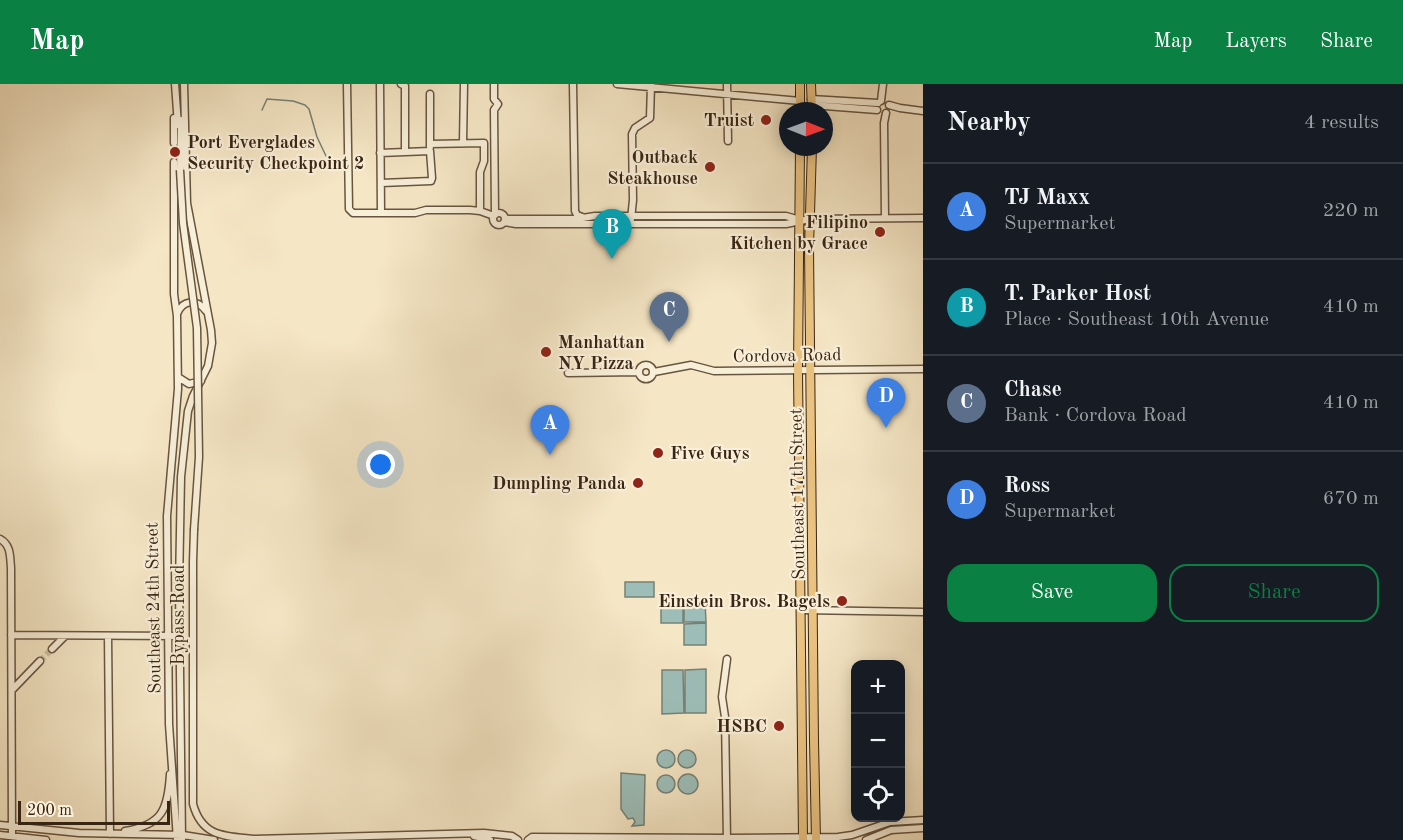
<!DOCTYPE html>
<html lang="en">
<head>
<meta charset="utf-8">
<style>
	body { margin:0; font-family:"Old Standard TT",serif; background:#242831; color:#f1f3f6 }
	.controls { position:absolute; right:18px; bottom:18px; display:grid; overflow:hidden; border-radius:12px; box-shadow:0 3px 15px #0003 }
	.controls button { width:54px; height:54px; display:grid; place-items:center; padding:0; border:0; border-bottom:2px solid #363941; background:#171b24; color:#f1f3f6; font:30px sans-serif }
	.compass { position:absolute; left:779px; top:18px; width:54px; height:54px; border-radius:50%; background:#171b24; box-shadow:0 3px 15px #0003; rotate:91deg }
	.scale { position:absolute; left:18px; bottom:15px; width:152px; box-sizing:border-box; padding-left:6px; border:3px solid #392513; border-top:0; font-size:16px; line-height:21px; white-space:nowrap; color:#392513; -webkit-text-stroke:4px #f8efd9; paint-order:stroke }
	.you { position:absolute; left:381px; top:381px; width:21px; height:21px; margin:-15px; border:4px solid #fff; border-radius:50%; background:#1a73e8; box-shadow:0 0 0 9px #1a73e833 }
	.badge { display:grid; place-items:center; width:39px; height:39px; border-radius:50%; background:#0b8043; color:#fff; font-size:20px; font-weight:700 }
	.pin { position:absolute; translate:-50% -50px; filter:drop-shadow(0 2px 3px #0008) }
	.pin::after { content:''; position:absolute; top:32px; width:21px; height:18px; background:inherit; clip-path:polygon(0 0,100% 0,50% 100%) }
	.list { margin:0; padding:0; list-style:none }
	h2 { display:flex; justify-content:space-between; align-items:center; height:78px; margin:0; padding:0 24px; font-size:26px }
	h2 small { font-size:20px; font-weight:400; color:#9ea1a6 }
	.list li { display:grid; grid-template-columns:39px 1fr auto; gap:18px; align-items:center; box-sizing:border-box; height:96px; padding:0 24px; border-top:2px solid #363941 }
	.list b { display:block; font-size:22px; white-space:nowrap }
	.list p { margin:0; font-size:20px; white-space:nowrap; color:#9ea1a6 }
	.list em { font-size:20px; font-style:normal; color:#9ea1a6 }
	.actions { display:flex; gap:12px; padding:18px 24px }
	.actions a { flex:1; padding:14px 0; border:2px solid #0b8043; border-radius:18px; text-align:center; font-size:21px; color:#0b8043 }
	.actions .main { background:#0b8043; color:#fff }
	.icon { flex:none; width:33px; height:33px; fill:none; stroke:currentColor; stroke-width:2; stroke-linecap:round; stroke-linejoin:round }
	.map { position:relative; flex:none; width:923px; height:756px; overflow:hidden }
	header { display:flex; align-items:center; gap:36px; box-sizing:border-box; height:84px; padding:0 30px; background:#0b8043; color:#fff }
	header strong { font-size:28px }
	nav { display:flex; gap:33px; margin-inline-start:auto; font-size:21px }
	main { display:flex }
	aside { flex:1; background:#171b24 }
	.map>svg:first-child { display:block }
	.water { fill:#9dbeb8; stroke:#758176; stroke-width:1.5 }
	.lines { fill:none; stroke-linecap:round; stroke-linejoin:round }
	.stream { stroke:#758176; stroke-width:1.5 }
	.minor-tunnel { stroke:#cfbfa1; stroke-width:6; stroke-dasharray:6 3; stroke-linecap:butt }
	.minor-casing { stroke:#685540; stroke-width:9 }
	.major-casing { stroke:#392513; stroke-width:10 }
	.minor { stroke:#f8efd9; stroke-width:6 }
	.major { stroke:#eac382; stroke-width:8 }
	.minor-bridge-casing { stroke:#685540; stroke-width:9; stroke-linecap:butt }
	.minor-bridge { stroke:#f8efd9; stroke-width:6 }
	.poi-dot { fill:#8f2418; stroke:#f8efd9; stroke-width:2 }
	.labels { text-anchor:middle; stroke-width:4.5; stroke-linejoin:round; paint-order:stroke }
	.poi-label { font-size:18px; font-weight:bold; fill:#392513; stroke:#f8efd9; text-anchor:end }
	.street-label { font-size:18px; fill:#392513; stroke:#f8efd9 }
</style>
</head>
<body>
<header>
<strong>Map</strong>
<nav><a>Map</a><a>Layers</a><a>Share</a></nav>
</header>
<main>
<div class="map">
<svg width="923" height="756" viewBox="0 0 923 756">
	<rect width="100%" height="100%" fill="#f5e6c5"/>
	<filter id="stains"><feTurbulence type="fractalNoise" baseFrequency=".00333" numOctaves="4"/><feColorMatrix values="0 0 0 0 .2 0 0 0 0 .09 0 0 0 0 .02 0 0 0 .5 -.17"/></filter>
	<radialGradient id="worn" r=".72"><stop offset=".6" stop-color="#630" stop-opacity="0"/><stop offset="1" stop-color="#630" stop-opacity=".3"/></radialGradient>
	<!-- water -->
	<path class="water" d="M 625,498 L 654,498 L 654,513 L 625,513 Z
		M 661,517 L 683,517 L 683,539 L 661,539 Z
		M 684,517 L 705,517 L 706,538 L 684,538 Z
		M 706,539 L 706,561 L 684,561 L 684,540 Z
		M 706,585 L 706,629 L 685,629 L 685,586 Z
		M 662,586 L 683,586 L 684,629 L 662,630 Z
		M678 675a9 9 0 1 1 18 0a9 9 0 1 1-18 0Z
		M657 675a9 9 0 1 1 18 0a9 9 0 1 1-18 0Z
		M 621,689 L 645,691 L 644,741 L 632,742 L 635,738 L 633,734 L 628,735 L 621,725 Z
		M678 700a10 10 0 1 1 20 0a10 10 0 1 1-20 0Z
		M657 700a9 9 0 1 1 18 0a9 9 0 1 1-18 0Z"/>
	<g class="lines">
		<!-- stream -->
		<path class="stream" d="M 262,26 L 267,15 L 293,17 L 305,21 L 309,25 L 317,53 L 326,72"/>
		<!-- minor-tunnel -->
		<path class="minor-tunnel" d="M 174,59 L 174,78
			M 40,577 L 52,565"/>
		<!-- minor casing -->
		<g class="minor-casing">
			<path id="minor" d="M 175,0 L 178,41
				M 347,0 L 349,125 L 353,129 L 415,129 L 426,126 L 470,126 L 480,127 L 494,132
				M 380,0 L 381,129
				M 494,0 L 494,15 L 498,20 L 494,26 L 495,131
				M 573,0 L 575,127 L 577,131 L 582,133
				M 617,0 L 800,17
				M 727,0 L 728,57
				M 430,10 L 430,63
				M 811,15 L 878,19
				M 881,17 L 883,0
				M 812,21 L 877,26
				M 889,21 L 900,24 L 923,27
				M 174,59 L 174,34
				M 463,59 L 464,0
				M 430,60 L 484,59 L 484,77 L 480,88 L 480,127
				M 380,69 L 405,68
				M 174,78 L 174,210 L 177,232 L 178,305 L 167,432 L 169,640 L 177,756
				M 180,86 L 181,36
				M 381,99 L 431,97 L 432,94 L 430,67 L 405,68 L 405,2 L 401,0
				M493 135a6 6 0 1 1 12 0a6 6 0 1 1-12 0Z
				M 885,134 L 884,39 L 886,29
				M 505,135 L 576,135 L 595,132 L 786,132 L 800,136
				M 631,135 L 633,116 L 632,50 L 635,44 L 650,34 L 651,1
				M 504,138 L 516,140 L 786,140 L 810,135 L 923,134
				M 177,230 C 183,215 197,215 206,227
				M639 288a7 7 0 1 1 14 0a7 7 0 1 1-14 0Z
				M 654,288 L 691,281 L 714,287 L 923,285
				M 568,289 L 639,288
				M 178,293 L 189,300 L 201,297
				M 194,446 L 193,478 L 193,720 C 202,753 224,752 254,755 L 484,749 L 512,752 L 518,756
				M 0,455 C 11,461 10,472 11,484 L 12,752
				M 802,526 L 923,528
				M 11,551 L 179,552
				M 108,552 L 110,750
				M 52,565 L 65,552
				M 12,606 L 40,577
				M 0,741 L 79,749 L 183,751 L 214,756
				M 125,747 C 162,741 168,726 170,690
				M 0,751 L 46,756
				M 474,752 L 490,756
				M 182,756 L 179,503 L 181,393 L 188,327 L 193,312 L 208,282 L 212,259 L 211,246 L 187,119 L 184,0
				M 528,756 L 532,753 L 727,754 L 838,753 L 852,751 L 890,738 L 923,736
				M 727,756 L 725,633 L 722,613 L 727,575
				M 866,756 L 891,746 L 923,744"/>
		</g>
		<!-- major casing -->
		<g class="major-casing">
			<path id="major" d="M 800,0 L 800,27
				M 811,0 L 812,27
				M 800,63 L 798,286 L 803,756
				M 812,63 L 809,163 L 814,657 L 816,756"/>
		</g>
		<!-- minor -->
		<use href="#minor" class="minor"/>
		<!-- major -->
		<use href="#major" class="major"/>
		<!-- minor-bridge casing -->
		<g class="minor-bridge-casing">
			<path id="minor-bridge" d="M 180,86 L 183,139 L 197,244 L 199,373 L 194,446"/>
		</g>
		<!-- minor-bridge -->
		<use href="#minor-bridge" class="minor-bridge"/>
	</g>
	<!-- markers -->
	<g class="poi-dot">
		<circle cx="766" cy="36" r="6"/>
		<circle cx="175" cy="68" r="6"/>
		<circle cx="710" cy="83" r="6"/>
		<circle cx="880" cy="148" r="6"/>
		<circle cx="546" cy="268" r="6"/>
		<circle cx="658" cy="369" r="6"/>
		<circle cx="638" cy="399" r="6"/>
		<circle cx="842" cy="517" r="6"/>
		<circle cx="779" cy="642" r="6"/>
	</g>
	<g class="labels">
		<!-- poi labels -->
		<g class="poi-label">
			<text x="754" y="42">Truist</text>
			<text x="187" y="64" text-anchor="start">Port Everglades<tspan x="187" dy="21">Security Checkpoint 2</tspan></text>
			<text x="698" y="79">Outback<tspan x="698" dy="21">Steakhouse</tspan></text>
			<text x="868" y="144">Filipino<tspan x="868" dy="21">Kitchen by Grace</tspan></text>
			<text x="558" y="264" text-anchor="start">Manhattan<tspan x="558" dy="21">NY Pizza</tspan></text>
			<text x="670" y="375" text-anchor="start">Five Guys</text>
			<text x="626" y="405">Dumpling Panda</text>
			<text x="830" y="523">Einstein Bros. Bagels</text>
			<text x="767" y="648">HSBC</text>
		</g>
		<!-- street labels -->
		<g class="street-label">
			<text transform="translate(787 271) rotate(-1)" y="6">Cordova Road</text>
			<text transform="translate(797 410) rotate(-91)" y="6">Southeast 17th Street</text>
			<text transform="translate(153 524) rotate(-91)" y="6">Southeast 24th Street</text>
			<text transform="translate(178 531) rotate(-90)" y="6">Bypass Road</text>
		</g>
	</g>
	<rect width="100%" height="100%" filter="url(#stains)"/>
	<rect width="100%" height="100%" fill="url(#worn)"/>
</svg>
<div class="controls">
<button>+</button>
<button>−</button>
<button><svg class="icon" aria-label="locate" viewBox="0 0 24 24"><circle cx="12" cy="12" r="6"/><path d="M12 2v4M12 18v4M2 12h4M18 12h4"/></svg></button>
</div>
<svg class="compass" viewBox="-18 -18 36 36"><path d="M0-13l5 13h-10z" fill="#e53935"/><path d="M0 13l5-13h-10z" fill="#9ea1a6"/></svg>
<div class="scale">200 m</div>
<div class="you"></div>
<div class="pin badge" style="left:550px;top:371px;background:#3f7fe0">A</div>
<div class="pin badge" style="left:612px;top:175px;background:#0f9aa8">B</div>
<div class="pin badge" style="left:669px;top:258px;background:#5c6f8a">C</div>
<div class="pin badge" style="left:886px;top:344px;background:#3f7fe0">D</div>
</div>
<aside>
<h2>Nearby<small>4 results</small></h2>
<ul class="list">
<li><span class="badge" style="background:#3f7fe0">A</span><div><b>TJ Maxx</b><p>Supermarket</p></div><em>220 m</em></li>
<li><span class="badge" style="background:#0f9aa8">B</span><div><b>T. Parker Host</b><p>Place · Southeast 10th Avenue</p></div><em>410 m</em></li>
<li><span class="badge" style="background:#5c6f8a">C</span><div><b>Chase</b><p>Bank · Cordova Road</p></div><em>410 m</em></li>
<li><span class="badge" style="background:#3f7fe0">D</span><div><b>Ross</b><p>Supermarket</p></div><em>670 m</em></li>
</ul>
<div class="actions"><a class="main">Save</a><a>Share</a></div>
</aside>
</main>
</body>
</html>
